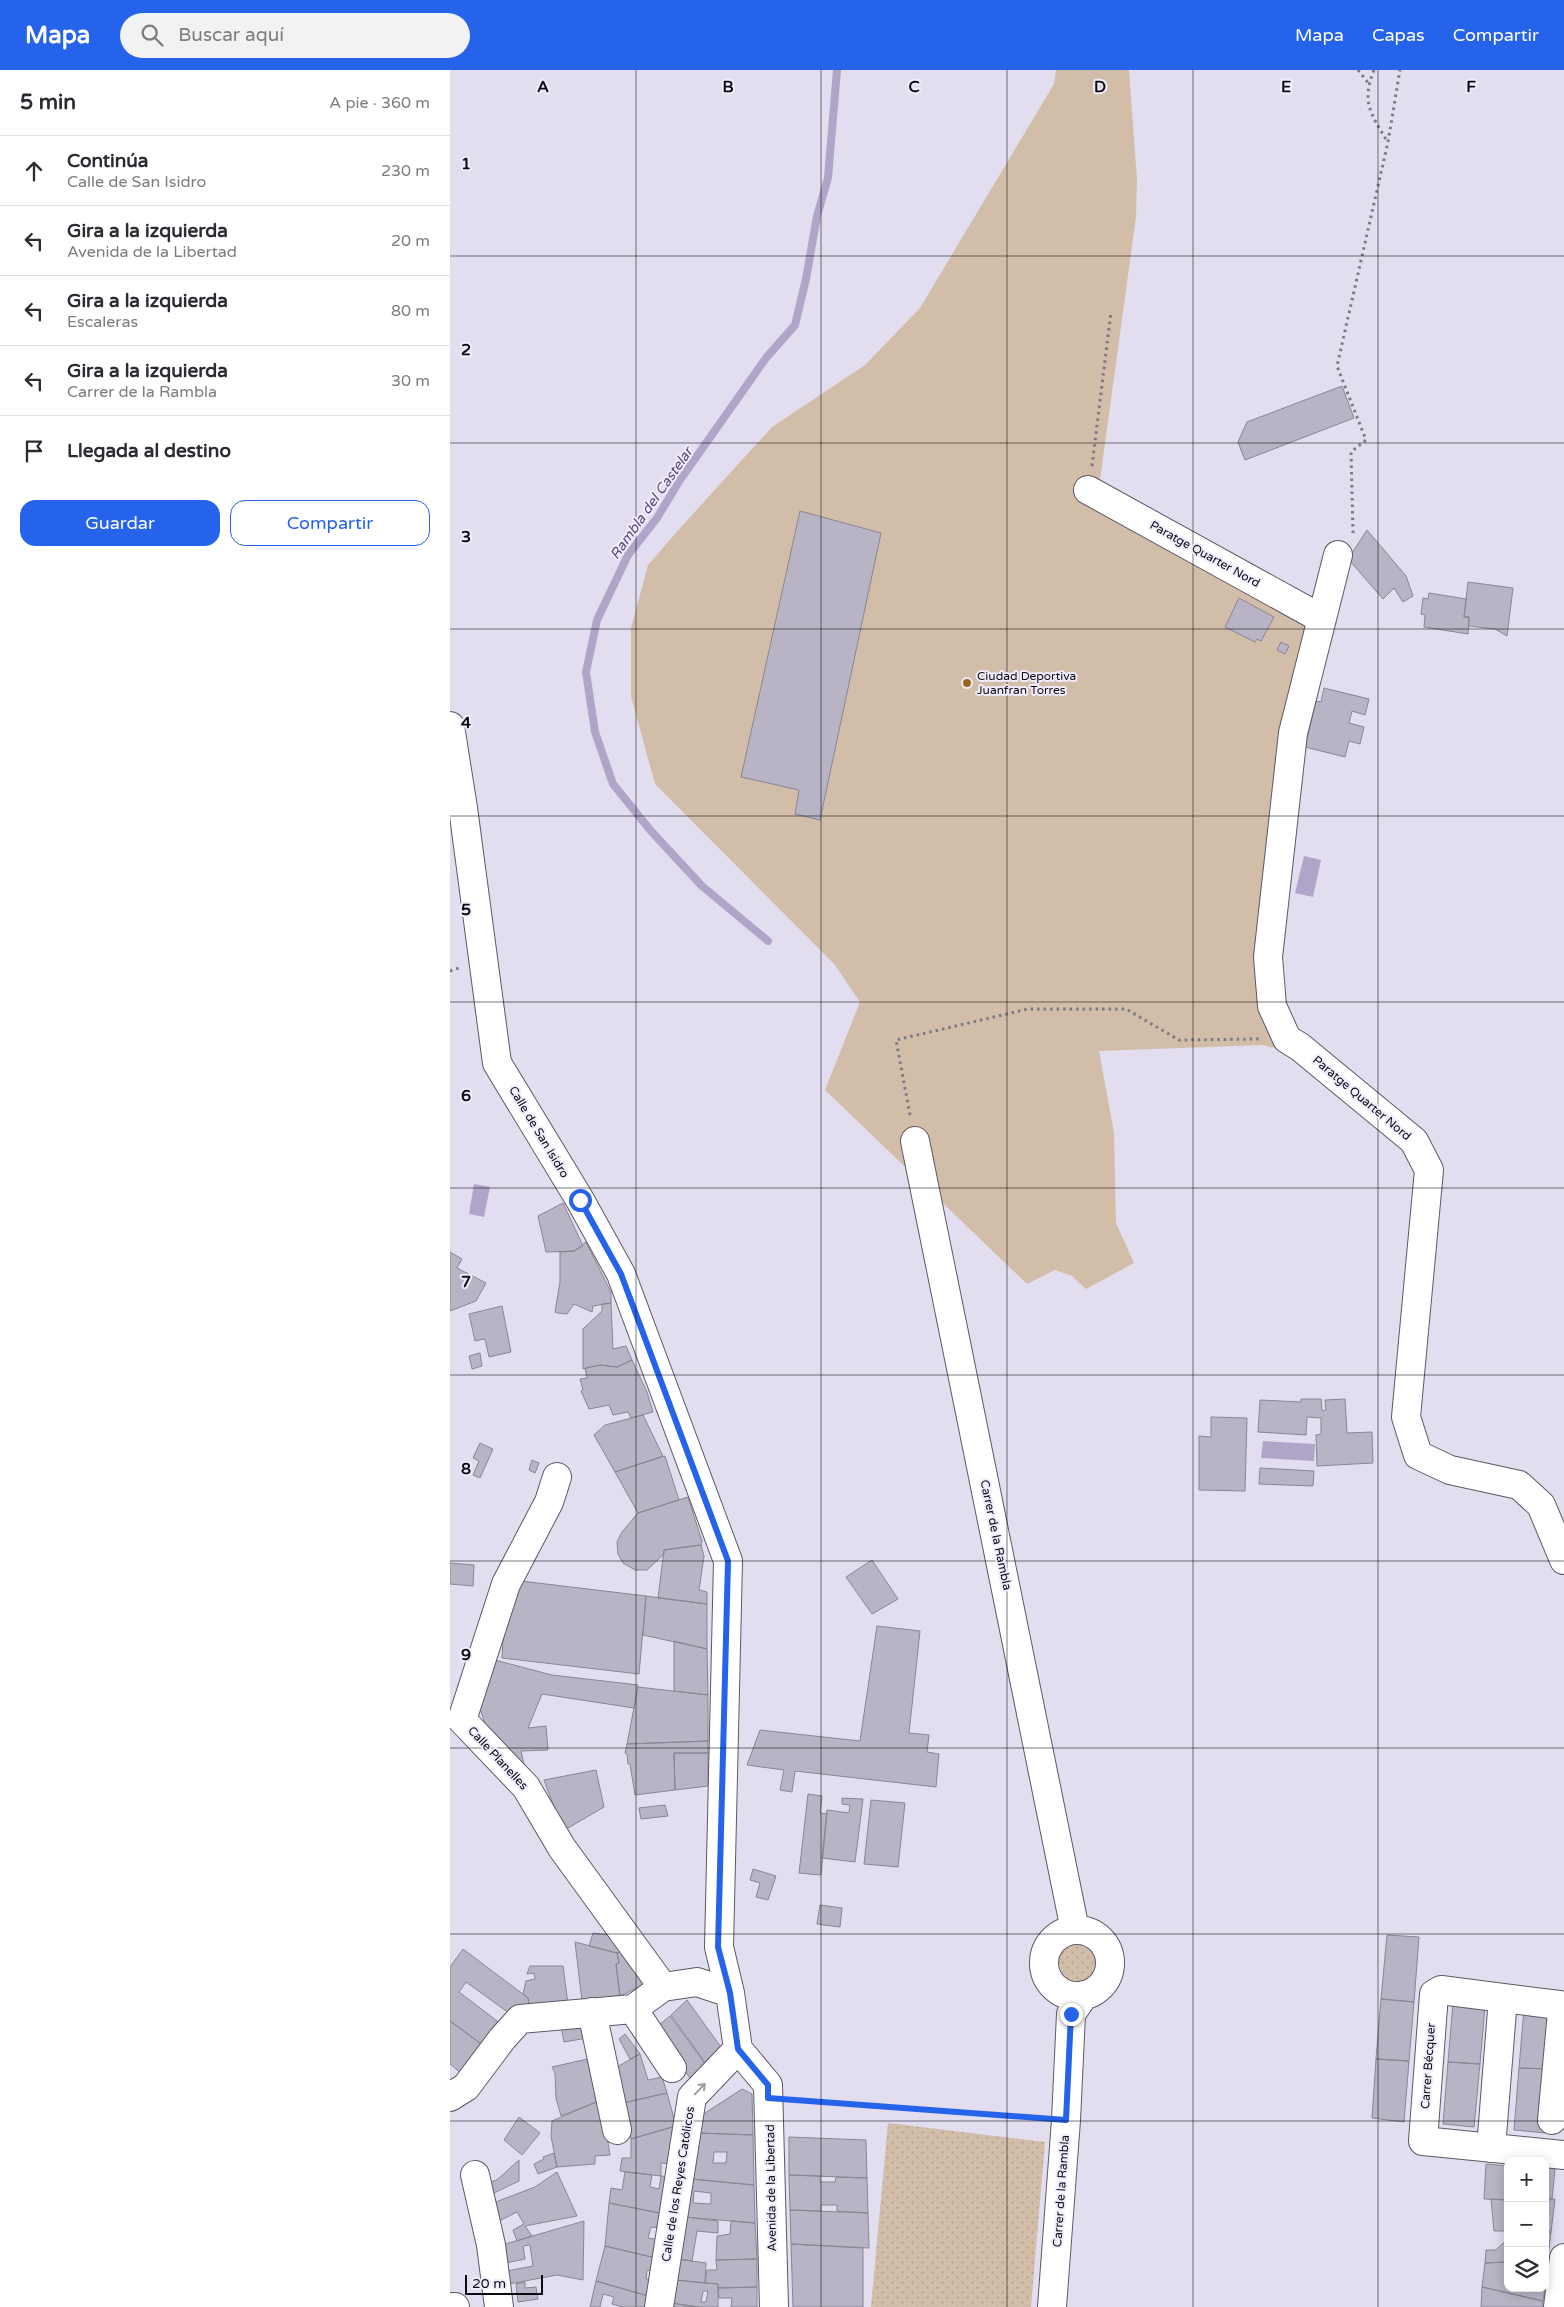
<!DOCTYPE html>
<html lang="es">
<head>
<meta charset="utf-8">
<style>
	body { margin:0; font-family:"Varela Round",sans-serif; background:#f2f2f3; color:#2b2b33 }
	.controls { position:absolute; right:15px; bottom:15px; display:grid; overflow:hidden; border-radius:10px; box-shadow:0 2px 12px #0003 }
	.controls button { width:45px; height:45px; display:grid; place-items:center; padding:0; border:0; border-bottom:1px solid #e1e1e2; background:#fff; color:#2b2b33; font:25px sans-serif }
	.scale { position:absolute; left:15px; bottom:12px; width:78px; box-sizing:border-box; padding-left:5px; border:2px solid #0c0a10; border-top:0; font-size:14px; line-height:18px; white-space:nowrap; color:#0c0a10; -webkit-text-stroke:4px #f0ecfe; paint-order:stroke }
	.stop { position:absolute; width:15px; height:15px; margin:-11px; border:4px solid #2563eb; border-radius:50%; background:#fff }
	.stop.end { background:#2563eb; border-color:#fff; box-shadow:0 1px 5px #0008 }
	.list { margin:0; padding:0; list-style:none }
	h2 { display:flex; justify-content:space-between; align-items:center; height:65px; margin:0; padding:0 20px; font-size:21px }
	h2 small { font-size:16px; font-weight:400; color:#7c7c81 }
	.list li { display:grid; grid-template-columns:32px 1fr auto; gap:15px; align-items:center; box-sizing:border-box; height:70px; padding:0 20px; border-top:1px solid #e1e1e2 }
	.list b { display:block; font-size:19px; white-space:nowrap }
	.list p { margin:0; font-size:16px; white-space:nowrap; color:#7c7c81 }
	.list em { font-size:16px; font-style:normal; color:#7c7c81 }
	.actions { display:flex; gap:10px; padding:15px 20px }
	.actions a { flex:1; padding:11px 0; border:1px solid #2563eb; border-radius:15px; text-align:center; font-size:18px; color:#2563eb }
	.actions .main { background:#2563eb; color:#fff }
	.icon { flex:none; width:28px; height:28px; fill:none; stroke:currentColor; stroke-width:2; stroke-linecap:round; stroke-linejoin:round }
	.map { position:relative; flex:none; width:1114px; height:2237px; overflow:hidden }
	header { display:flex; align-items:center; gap:30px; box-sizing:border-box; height:70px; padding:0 25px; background:#2563eb; color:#fff }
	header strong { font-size:24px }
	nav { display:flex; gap:28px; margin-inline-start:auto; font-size:18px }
	.search { width:350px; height:45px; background:#f2f2f3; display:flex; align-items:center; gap:12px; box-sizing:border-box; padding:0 18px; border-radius:28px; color:#7c7c81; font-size:19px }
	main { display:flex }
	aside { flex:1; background:#fff }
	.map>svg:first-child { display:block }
	.grass { fill:url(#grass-dots) }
	.park { fill:#d2bea8 }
	.water { fill:#aea5c9 }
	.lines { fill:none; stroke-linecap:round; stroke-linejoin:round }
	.stream { stroke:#aea5c9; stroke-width:8 }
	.building { fill:#b8b4c5; stroke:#888595; fill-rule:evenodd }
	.minor-casing { stroke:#5c5867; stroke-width:30 }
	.path { stroke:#7c7985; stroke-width:3; stroke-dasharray:2.5 4; stroke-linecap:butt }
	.minor { stroke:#fff; stroke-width:28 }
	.oneway { stroke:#9e9d9f }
	.route { stroke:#2563eb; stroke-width:6 }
	.grid { fill:none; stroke:#0c0a10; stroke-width:1; stroke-opacity:0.55 }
	.poi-dot { fill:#9b651e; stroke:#f0ecfe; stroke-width:2 }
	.labels { text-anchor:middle; stroke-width:4; stroke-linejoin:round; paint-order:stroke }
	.street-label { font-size:12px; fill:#0c0a10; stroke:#f0ecfe }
	.poi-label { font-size:12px; fill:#0c0a10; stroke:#f0ecfe; text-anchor:start }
	.water-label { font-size:14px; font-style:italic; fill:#564779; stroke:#f0ecfe }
	.grid-label { font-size:16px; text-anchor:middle; font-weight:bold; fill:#0c0a10; stroke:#f0ecfe; stroke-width:4; stroke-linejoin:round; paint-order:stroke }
</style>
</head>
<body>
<header>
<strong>Mapa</strong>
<div class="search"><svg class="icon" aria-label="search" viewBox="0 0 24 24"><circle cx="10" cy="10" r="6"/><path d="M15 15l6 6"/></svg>Buscar aquí</div>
<nav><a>Mapa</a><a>Capas</a><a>Compartir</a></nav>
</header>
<main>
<aside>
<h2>5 min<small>A pie · 360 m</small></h2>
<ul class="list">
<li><svg class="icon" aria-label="ahead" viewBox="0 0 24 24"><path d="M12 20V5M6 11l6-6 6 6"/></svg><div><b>Continúa</b><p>Calle de San Isidro</p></div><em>230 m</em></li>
<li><svg class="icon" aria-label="left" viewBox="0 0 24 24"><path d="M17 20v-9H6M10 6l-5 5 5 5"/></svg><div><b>Gira a la izquierda</b><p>Avenida de la Libertad</p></div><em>20 m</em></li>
<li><svg class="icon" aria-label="left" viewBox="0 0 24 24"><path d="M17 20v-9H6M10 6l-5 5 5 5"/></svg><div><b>Gira a la izquierda</b><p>Escaleras</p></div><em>80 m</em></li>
<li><svg class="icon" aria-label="left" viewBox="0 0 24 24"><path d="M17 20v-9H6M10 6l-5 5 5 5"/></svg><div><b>Gira a la izquierda</b><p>Carrer de la Rambla</p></div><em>30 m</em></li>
<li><svg class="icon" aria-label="arrive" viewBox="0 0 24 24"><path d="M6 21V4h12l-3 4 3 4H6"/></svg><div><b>Llegada al destino</b></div></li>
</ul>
<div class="actions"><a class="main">Guardar</a><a>Compartir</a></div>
</aside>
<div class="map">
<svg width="1114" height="2237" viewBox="0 0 1114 2237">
	<defs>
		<pattern id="grass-dots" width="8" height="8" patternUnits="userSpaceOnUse" patternTransform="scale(1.25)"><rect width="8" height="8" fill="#d2bea8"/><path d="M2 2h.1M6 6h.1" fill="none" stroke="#b3a290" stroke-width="1.8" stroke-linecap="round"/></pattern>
	</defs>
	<rect width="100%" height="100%" fill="#e2def0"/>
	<!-- grass -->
	<path class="grass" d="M609 1892a19 19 0 1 1 38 0a19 19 0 1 1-38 0Z
		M 438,2053 L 595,2072 L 581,2237 L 421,2237 Z"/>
	<!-- park -->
	<path class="park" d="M 606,0 L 679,0 L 687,110 L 686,147 L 647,432 L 858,553 L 834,640 L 839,649 L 814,915 L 847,984 L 813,975 L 649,981 L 664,1063 L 666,1153 L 684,1193 L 636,1219 L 622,1206 L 605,1200 L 577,1214 L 375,1020 L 410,932 L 385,895 L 205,714 L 181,626 L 181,558 L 198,495 L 231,457 L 322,357 L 415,295 L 470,238 L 604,14 Z"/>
	<!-- water -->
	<path class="water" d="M 854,786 L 871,790 L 863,827 L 845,823 Z
		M 24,1114 L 40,1117 L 34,1147 L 19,1144 Z
		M 813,1371 L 865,1374 L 864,1391 L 811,1388 Z"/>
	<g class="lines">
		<!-- stream -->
		<path class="stream" d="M 318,871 L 252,816 L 201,761 L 163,714 L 145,662 L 136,602 L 147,550 L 178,485 L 207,448 L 230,410 L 316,288 L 345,255 L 356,209 L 367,146 L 378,108 L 387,0"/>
	</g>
	<!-- building -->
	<path class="building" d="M 892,316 L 904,348 L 795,390 L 788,372 L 797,352 Z
		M 350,441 L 431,463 L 370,750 L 345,744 L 349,720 L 291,707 Z
		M 917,460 L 956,506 L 963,526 L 953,532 L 944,518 L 933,529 L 900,491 L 902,483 Z
		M 1018,512 L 1063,518 L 1057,566 L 1045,559 L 1019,556 L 1019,547 L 1014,547 Z
		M 979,523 L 1016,529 L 1014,547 L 1019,547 L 1018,564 L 974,557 L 975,545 L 971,544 L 973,528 L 978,529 Z
		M 789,528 L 824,547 L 811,571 L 807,569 L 805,572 L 775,557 Z
		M 831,572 L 839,576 L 835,584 L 827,580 Z
		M 874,618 L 919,629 L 915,645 L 902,641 L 899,653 L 914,657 L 910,674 L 899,671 L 895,687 L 855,677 L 866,631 L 871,632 Z
		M 113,1133 L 133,1176 L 124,1181 L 96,1182 L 88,1146 Z
		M 136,1172 L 161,1222 L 161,1233 L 143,1236 L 142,1242 L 124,1234 L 117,1244 L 108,1243 L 105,1242 L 110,1212 L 110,1182 L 124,1181 Z
		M 0,1182 L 12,1189 L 7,1198 L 36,1213 L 26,1231 L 0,1241 Z
		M 161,1233 L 163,1279 L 176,1276 L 182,1290 L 167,1297 L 150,1295 L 133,1299 L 133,1259 L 152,1241 L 152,1234 Z
		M 52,1236 L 61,1282 L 39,1287 L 35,1269 L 25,1271 L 19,1244 Z
		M 30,1283 L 32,1296 L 22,1299 L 19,1286 Z
		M 182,1290 L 197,1322 L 203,1342 L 181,1348 L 178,1342 L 163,1345 L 159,1335 L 139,1339 L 131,1321 L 133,1320 L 130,1309 L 137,1308 L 135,1298 L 150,1295 L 167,1297 Z
		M 851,1329 L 871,1329 L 872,1341 L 876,1340 L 875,1330 L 895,1329 L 897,1363 L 922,1362 L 923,1393 L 867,1396 L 866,1365 L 871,1364 L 871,1348 L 857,1347 L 856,1365 L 808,1362 L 810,1330 L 851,1332 Z
		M 193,1345 L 213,1386 L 165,1402 L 144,1365 L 155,1355 Z
		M 761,1347 L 797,1348 L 795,1421 L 749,1420 L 749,1366 L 761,1367 Z
		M 30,1373 L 43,1379 L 30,1408 L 23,1405 L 29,1391 L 23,1388 Z
		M 215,1386 L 229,1430 L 188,1443 L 165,1402 Z
		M 82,1390 L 89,1393 L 85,1403 L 79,1400 Z
		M 810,1398 L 864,1401 L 863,1416 L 809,1414 Z
		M 238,1427 L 252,1471 L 251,1475 L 214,1480 L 214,1484 L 197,1500 L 185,1500 L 173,1493 L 168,1484 L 167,1472 L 172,1462 L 188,1443 Z
		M 251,1475 L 254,1486 L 249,1520 L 257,1522 L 257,1534 L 208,1528 L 214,1480 Z
		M 422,1490 L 448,1529 L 422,1544 L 396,1507 Z
		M 0,1493 L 24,1495 L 23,1516 L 0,1514 Z
		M 71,1511 L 196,1526 L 189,1604 L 52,1588 L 53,1568 Z
		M 196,1526 L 257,1534 L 257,1579 L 193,1565 Z
		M 427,1556 L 470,1561 L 459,1663 L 479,1665 L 477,1682 L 489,1684 L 486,1717 L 345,1701 L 342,1722 L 330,1720 L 334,1700 L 297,1695 L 310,1660 L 410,1671 Z
		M 224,1571 L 257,1579 L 258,1625 L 224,1621 Z
		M 45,1590 L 102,1605 L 188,1615 L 184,1638 L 92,1624 L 78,1658 L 96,1656 L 98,1680 L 71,1681 L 77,1707 L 36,1656 L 30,1639 Z
		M 188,1617 L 258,1625 L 258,1671 L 177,1674 Z
		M 258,1671 L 258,1683 L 224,1683 L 225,1720 L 185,1725 L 180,1694 L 178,1694 L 177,1684 L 175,1683 L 177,1674 Z
		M 224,1683 L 258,1683 L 258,1716 L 225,1720 Z
		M 146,1700 L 154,1737 L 113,1761 L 94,1710 Z
		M 358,1724 L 372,1726 L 370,1743 L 377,1744 L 371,1805 L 349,1803 Z
		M 392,1728 L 413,1729 L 405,1792 L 372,1788 L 377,1740 L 399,1743 L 400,1735 L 392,1734 Z
		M 421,1730 L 455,1733 L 448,1797 L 414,1794 Z
		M 215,1735 L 218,1746 L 191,1749 L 189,1738 Z
		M 303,1799 L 326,1806 L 318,1830 L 306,1827 L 310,1813 L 300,1810 Z
		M 370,1835 L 392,1838 L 390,1857 L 367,1854 Z
		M 143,1863 L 166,1866 L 175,1880 L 167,1883 L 139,1876 Z
		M 937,1865 L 969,1867 L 964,1932 L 931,1929 Z
		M 125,1872 L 167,1883 L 169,1893 L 166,1894 L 170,1926 L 132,1931 Z
		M 13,1879 L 78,1928 L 80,1940 L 59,1943 L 16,1912 L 9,1922 L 51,1954 L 34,1976 L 0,1951 L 0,1897 Z
		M 175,1880 L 199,1912 L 170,1926 L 166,1894 L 169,1893 L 167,1883 Z
		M 80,1896 L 113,1896 L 118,1934 L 80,1940 L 78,1928 L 73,1924 L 76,1911 L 85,1909 L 84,1903 L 77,1904 Z
		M 931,1929 L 964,1932 L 959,1991 L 926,1989 Z
		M 237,1930 L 276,1984 L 259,1998 L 221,1945 Z
		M 1003,1933 L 1035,1936 L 1030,1994 L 998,1992 Z
		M 1074,1939 L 1105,1942 L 1101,1999 L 1069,1998 Z
		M 220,1946 L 259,1999 L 243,2012 L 208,1964 L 209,1955 Z
		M 0,1951 L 34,1976 L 12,2004 L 0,1994 Z
		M 134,1954 L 137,1968 L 114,1972 L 111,1957 Z
		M 175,1964 L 190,1984 L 180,1989 L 169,1969 Z
		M 190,1984 L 198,2010 L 212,2007 L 217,2023 L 173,2033 L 165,1998 Z
		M 142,1988 L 151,2030 L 111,2046 L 106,2028 L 105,2003 L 102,1997 Z
		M 926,1989 L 959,1991 L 954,2052 L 922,2048 Z
		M 998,1992 L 1030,1994 L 1024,2057 L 993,2054 Z
		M 1069,1998 L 1101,1999 L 1095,2063 L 1064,2060 Z
		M 292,2019 L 302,2024 L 303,2065 L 248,2063 L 252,2045 Z
		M 217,2023 L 226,2056 L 181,2069 L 173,2033 Z
		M 151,2030 L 160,2085 L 145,2086 L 145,2094 L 107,2097 L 101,2066 L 102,2051 Z
		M 69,2047 L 90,2063 L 72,2085 L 54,2070 Z
		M 226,2056 L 221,2094 L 211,2093 L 211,2106 L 170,2101 L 172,2088 L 181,2088 L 181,2069 Z
		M 248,2063 L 303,2065 L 304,2115 L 241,2109 ZM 264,2082 L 277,2082 L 276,2093 L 263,2093 Z
		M 339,2067 L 416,2070 L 417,2108 L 339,2105 Z
		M 104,2083 L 107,2097 L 88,2104 L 84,2094 L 94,2089 L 93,2087 Z
		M 69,2090 L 69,2111 L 42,2124 L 40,2113 L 48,2109 Z
		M 1036,2094 L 1058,2096 L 1057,2130 L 1034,2129 Z
		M 1095,2098 L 1105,2099 L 1102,2129 L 1095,2129 Z
		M 107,2102 L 127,2146 L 75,2156 L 82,2166 L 67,2171 L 63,2160 L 74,2154 L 67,2142 L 47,2152 L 43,2133 L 85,2117 Z
		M 175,2102 L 202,2105 L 200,2117 L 209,2119 L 211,2106 L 219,2107 L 215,2144 L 159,2133 L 161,2118 L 172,2120 Z
		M 339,2105 L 370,2106 L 370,2112 L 385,2112 L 386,2107 L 417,2108 L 418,2143 L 387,2141 L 387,2135 L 371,2135 L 371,2141 L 340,2140 Z
		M 241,2109 L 304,2115 L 305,2153 L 235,2147 ZM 244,2121 L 261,2123 L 261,2134 L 243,2133 Z
		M 1041,2129 L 1058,2130 L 1058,2161 L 1044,2161 Z
		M 1095,2129 L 1105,2129 L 1101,2162 L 1095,2162 Z
		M 159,2133 L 215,2144 L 212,2158 L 201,2157 L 198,2168 L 211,2170 L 210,2189 L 155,2176 Z
		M 340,2140 L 418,2143 L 419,2178 L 341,2174 Z
		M 235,2147 L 268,2151 L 268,2163 L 247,2161 L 242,2191 L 228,2189 Z
		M 134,2151 L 133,2210 L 107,2205 L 59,2214 L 57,2201 L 83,2196 L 80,2175 L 73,2176 L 75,2189 L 56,2193 L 52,2175 Z
		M 281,2151 L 305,2153 L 307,2189 L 266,2190 L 267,2166 L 280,2164 Z
		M 1095,2162 L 1101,2162 L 1097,2197 L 1095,2197 Z
		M 1053,2173 L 1058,2173 L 1058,2192 L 1035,2193 L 1036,2180 L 1046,2180 Z
		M 341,2174 L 413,2178 L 413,2237 L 343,2237 Z
		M 155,2176 L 210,2189 L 209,2202 L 197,2200 L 196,2209 L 208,2210 L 198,2226 L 146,2211 Z
		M 228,2189 L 256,2193 L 255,2213 L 225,2210 Z
		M 307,2189 L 307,2217 L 268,2218 L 268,2214 L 255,2213 L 257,2200 L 267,2200 L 266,2190 Z
		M 1058,2192 L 1058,2218 L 1095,2218 L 1093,2231 L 1032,2217 L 1035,2193 Z
		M 225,2210 L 268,2214 L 268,2237 L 249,2237 L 221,2233 ZM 253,2221 L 258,2221 L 256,2232 L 251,2232 Z
		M 146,2211 L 198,2226 L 196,2237 L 173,2237 L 162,2234 L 164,2227 L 153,2224 L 150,2237 L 140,2237 Z
		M 75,2212 L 75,2218 L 86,2217 L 88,2229 L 68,2232 L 66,2214 Z
		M 307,2217 L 307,2237 L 281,2237 L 282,2228 L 269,2228 L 268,2218 Z
		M 1032,2217 L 1093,2231 L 1092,2237 L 1031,2237 Z
		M 221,2233 L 249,2237 L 221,2237 Z"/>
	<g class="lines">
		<!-- minor casing -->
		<g class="minor-casing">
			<path id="minor" d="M 638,420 L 872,549
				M 888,485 L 843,663 L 818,887 L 822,936 L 837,969 L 850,977 L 964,1071 L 979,1100 L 956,1347 L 968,1385 L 1000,1400 L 1069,1415 L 1091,1435 L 1114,1490
				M 0,656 L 13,738 L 47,993 L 130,1130 L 171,1204 L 278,1491 L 269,1877 L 280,1923 L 288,1979
				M 465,1071 L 625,1860
				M 107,1407 L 99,1432 L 56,1514 L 12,1650 L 76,1717 L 112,1778 L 213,1917 L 247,1912 L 280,1923
				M594 1893a33 33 0 1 1 66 0a33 33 0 1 1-66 0Z
				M 183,1939 L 222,1998
				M 142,1942 L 167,2060
				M 288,1979 L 318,2015 L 324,2237
				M 0,2027 L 16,2017 L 52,1969 L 70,1949 L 183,1939 L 213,1917
				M 1102,2050 L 1112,1942 L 1109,1935 L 991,1920 L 984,1924 L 973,2071 L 1114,2085
				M 1041,2078 L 1053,1928
				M 25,2105 L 41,2175 L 49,2237
				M 1,2237 L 5,2237
				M 209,2237 L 242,2027 L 288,1979
				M 602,2237 L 616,2050 L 621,1944 L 634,1925
				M 1108,2237 L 1114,2188"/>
		</g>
		<!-- path -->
		<path class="path" d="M 908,0 L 919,14
			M 924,0 C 911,32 921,44 937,71
			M 642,396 L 661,242
			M 903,463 L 901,382 L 916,370 L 887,296 L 938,72 L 950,0
			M 0,901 L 9,898
			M 460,1045 L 446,970 L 578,939 L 676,939 L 729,970 L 809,969
			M 344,2030 L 590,2048"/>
		<!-- minor -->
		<use href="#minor" class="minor"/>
	</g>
	<!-- one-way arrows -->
	<defs><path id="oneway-shaft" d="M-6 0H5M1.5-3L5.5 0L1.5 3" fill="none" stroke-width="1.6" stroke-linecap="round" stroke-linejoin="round" transform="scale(1.25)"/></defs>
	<use class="oneway" href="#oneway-shaft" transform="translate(250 2019) rotate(-46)"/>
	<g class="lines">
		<!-- route -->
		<path class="route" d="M 130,1130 L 171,1204 L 278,1491 L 268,1877 L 280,1923 L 288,1979 L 318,2015 L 318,2028 L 616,2050 L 621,1944"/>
	</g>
	<!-- grid -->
	<path class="grid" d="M 186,0 L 186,2237M 371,0 L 371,2237M 557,0 L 557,2237M 743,0 L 743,2237M 928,0 L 928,2237M 0,186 L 1114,186M 0,373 L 1114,373M 0,559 L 1114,559M 0,746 L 1114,746M 0,932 L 1114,932M 0,1118 L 1114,1118M 0,1305 L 1114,1305M 0,1491 L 1114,1491M 0,1678 L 1114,1678M 0,1864 L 1114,1864M 0,2051 L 1114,2051"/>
	<!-- markers -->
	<circle class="poi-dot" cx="517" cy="613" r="5"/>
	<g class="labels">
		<!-- street labels -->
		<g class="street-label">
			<text transform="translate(755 484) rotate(29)" y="4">Paratge Quarter Nord</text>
			<text transform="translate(912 1028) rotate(40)" y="4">Paratge Quarter Nord</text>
			<text transform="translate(89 1062) rotate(59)" y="4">Calle de San Isidro</text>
			<text transform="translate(546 1465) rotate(78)" y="4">Carrer de la Rambla</text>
			<text transform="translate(48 1688) rotate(47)" y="4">Calle Planelles</text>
			<text transform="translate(978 1996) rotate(-86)" y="4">Carrer Bécquer</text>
			<text transform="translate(228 2114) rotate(-81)" y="4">Calle de los Reyes Católicos</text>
			<text transform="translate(321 2118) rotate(-91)" y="4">Avenida de la Libertad</text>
			<text transform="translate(611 2121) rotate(-86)" y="4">Carrer de la Rambla</text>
		</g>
		<!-- poi labels -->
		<g class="poi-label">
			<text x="527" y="610">Ciudad Deportiva<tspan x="527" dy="14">Juanfran Torres</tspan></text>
		</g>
		<!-- water labels -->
		<g class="water-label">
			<text transform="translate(201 433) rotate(-55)" y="5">Rambla del Castelar</text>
		</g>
	</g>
	<g class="grid-label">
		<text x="93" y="22">A</text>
		<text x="278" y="22">B</text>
		<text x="464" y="22">C</text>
		<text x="650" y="22">D</text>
		<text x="836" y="22">E</text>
		<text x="1021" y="22">F</text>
		<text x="16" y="99">1</text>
		<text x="16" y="285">2</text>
		<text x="16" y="472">3</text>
		<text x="16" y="658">4</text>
		<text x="16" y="845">5</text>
		<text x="16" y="1031">6</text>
		<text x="16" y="1217">7</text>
		<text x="16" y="1404">8</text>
		<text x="16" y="1590">9</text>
	</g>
</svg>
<div class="controls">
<button>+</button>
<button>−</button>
<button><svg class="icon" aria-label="layers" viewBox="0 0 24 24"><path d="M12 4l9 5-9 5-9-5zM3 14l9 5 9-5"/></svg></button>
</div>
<div class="scale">20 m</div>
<div class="stop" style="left:130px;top:1130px"></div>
<div class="stop end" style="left:621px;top:1944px"></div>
</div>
</main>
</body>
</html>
